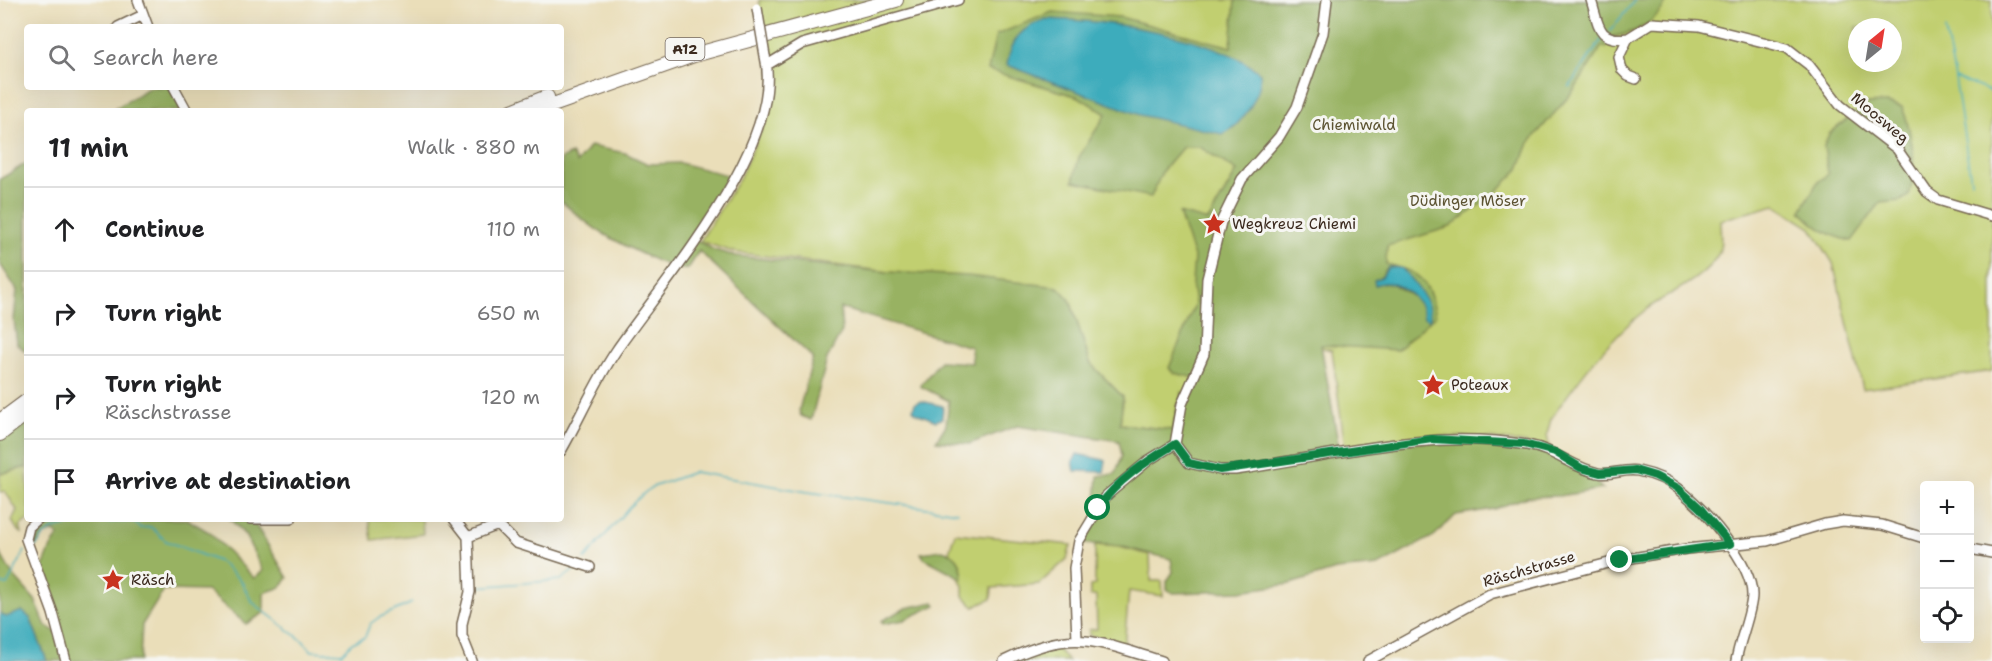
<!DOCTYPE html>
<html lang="en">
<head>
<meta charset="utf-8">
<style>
	body { margin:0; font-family:"Shantell Sans",sans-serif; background:#f6f6f6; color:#202124 }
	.controls { position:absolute; right:18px; bottom:18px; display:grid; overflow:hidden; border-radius:6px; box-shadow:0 6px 24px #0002 }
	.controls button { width:54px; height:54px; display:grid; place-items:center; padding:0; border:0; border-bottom:2px solid #e0e0e0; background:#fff; color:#202124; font:30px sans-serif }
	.compass { position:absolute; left:1848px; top:18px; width:54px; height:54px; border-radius:50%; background:#fff; box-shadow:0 6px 24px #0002; rotate:30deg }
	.stop { position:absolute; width:18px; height:18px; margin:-14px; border:4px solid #0b8043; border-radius:50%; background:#fff }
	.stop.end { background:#0b8043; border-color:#fff; box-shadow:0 2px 6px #0008 }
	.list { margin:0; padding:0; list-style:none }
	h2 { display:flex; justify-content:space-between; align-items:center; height:78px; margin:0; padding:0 24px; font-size:26px }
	h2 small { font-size:20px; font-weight:400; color:#757577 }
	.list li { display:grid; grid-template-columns:39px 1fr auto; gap:18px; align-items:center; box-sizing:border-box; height:84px; padding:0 24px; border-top:2px solid #e0e0e0 }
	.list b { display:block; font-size:22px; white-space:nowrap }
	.list p { margin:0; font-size:20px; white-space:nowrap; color:#757577 }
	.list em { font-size:20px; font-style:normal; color:#757577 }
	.icon { flex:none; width:33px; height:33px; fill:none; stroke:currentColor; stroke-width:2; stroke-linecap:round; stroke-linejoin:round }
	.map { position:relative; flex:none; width:1992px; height:661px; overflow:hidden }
	.search { position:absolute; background:#fff; box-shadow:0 6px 24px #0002; left:24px; top:24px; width:540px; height:66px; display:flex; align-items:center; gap:15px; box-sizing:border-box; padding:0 21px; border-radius:6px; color:#757577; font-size:22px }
	.panel { position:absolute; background:#fff; box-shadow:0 6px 24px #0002; left:24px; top:108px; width:540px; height:414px; border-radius:6px }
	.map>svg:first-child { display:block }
	.green { fill:#c1cf70; stroke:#7e7c47; stroke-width:1.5; fill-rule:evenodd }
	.forest { fill:#98b262; stroke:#6a6e40; stroke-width:1.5; fill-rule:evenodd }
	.water { fill:#3eacbc; stroke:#3c6b6d; stroke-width:1.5 }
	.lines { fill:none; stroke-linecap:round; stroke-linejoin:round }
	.stream { stroke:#3eacbc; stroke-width:1.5 }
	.minor-casing { stroke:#786954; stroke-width:12 }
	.highway-casing { stroke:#786954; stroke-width:16 }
	.minor { stroke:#fff; stroke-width:9 }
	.highway { stroke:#fff; stroke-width:14 }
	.minor-bridge-casing { stroke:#786954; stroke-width:12; stroke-linecap:butt }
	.minor-bridge { stroke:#fff; stroke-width:9 }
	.route { stroke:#0b8043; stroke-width:8 }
	.labels { text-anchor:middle; stroke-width:6; stroke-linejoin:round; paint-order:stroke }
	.shield { fill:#f6f6f2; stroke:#73675e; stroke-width:1.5 }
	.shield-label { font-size:14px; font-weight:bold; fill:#3b2a1e }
	.street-label { font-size:15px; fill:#3b2a1e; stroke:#f6f6f2 }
	.park-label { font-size:15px; fill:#5c5332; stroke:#f6f6f2 }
	.poi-label { font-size:15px; fill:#3b2a1e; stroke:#f6f6f2; text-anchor:start }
</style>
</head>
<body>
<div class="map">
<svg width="1992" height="661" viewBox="0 0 1992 661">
	<rect width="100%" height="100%" fill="#f6f6f2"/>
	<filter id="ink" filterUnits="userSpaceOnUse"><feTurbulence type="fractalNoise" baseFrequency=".0167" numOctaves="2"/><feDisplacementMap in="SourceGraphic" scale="12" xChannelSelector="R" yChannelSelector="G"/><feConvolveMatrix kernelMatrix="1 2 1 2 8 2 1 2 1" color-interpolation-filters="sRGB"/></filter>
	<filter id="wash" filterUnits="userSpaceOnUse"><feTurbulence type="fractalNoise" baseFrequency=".008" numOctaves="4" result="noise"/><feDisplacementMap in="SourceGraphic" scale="24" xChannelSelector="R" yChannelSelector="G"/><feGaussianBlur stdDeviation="1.35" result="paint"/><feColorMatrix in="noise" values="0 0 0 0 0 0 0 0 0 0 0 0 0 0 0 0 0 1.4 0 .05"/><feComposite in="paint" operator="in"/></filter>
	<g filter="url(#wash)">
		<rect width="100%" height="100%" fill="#eadeb9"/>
		<!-- green -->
		<path class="green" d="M 759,0 L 1992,0 L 1992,371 L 1863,389 L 1833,263 L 1811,228 L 1775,205 L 1720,220 C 1720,231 1723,247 1717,256 C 1703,280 1665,295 1644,311 C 1607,340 1577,381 1551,419 L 1547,434 L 1549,447 L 1488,438 L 1428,436 L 1345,449 L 1332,350 L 1190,318 L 1197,378 L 1178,404 L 1172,430 L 1120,424 L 1123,397 L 1090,363 L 1070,300 L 889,272 L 733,252 L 700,241 L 739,179 L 770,110 L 772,80 ZM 1857,27 L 1893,27 L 1893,63 L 1857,63 Z
			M 27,467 L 29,519 L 20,526 L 22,533 L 18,531 L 12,521 L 17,510 L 5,491 L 0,492 L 0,474 Z
			M 369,519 L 422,519 L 423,534 L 372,540 Z
			M 955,533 L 1071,545 L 1067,559 L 1039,584 L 992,588 L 991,599 L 974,607 L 963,595 L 963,586 L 948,555 Z
			M 1095,545 L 1119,547 L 1150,555 L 1151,581 L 1162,581 L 1163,596 L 1129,591 L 1124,646 L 1089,635 L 1089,630 L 1097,629 L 1096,596 L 1090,596 L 1090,586 L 1095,585 Z
			M 1055,646 L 1068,661 L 1015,661 Z"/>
		<!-- forest -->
		<path class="forest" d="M 1235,0 L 1668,0 C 1653,26 1634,34 1605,38 L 1608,41 L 1606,48 L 1602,46 L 1575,89 L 1529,143 L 1519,169 L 1494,194 L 1450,227 L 1387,246 L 1386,264 C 1420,271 1429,281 1436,315 L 1397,350 L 1321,345 L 1339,448 C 1411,443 1490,433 1560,455 C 1575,459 1591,479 1603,489 L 1559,496 L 1527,497 L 1494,509 L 1456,515 L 1434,536 L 1378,566 L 1336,570 L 1290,584 L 1240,591 L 1173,593 L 1167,589 L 1167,581 L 1173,572 L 1171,559 L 1119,546 L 1082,543 L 1094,526 L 1098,476 L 1115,474 L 1122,456 L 1119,441 L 1017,426 L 969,444 L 936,441 L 946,425 L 949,401 L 920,386 L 940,361 L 972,363 L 971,347 L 840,308 L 842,331 L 827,359 L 811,420 L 801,416 L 799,410 L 813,358 L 699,251 L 688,269 C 672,272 618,242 602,233 C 587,224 574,212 561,201 L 561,159 L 571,154 L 577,163 L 590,146 L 625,153 L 648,164 L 680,163 L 727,175 L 728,184 L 696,240 L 714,250 L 736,256 L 888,272 L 968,276 L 1058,287 L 1070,300 L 1090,363 L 1123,397 L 1120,424 L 1172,430 L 1182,392 L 1189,395 L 1196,378 L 1174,373 L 1169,368 L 1195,304 L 1192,284 L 1194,257 L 1179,213 L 1208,221 L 1237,171 L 1200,147 L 1183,147 L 1163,170 L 1151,197 L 1073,181 L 1079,157 L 1106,114 L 1079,97 L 988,70 L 996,35 L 1052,12 L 1120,17 L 1231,47 ZM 1391,267 L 1412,279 L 1427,305 L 1393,284 L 1378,283 L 1386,269 Z
			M 150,87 L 170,87 L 182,111 L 111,111 Z
			M 1887,103 L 1902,107 C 1913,134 1917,167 1909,196 L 1900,201 L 1880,203 L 1852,241 C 1832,237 1814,227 1801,211 L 1817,183 L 1828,174 L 1824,146 L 1829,134 L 1866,104 Z
			M 27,163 L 27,352 L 17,344 L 14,320 L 17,290 L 0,264 L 0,179 Z
			M 27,421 L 27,467 L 0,474 L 0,422 Z
			M 59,519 L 187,519 L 209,532 L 254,578 L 263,571 L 245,535 L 230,519 L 245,519 L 255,524 L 288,578 L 281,587 L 264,593 L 264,613 L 246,624 L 207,591 L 164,590 L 142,625 L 140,661 L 69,661 L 41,569 C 49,558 48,546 59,536 L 54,532 C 41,532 42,542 33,547 L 40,526 Z
			M 942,550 C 958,554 962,563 963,579 L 924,558 L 921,553 Z
			M 0,553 L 12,574 L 35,600 L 46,626 L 55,631 L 63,661 L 47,661 L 30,618 L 6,617 L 0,614 Z
			M 934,602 L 936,605 L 904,620 L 883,624 L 881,621 L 906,608 Z"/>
		<!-- water -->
		<path class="water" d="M 1046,19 C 1105,20 1214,34 1260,73 C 1263,94 1241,127 1222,134 L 1140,115 L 1007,65 C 1011,39 1022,27 1046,19 Z
			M 1388,267 L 1402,268 C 1413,283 1432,300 1430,320 L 1424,318 C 1423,298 1394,276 1375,285 L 1374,280 L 1382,277 Z
			M 921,401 L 943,406 L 942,418 L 936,421 L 916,413 L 913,409 L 915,403 Z
			M 1077,454 L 1104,460 L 1106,461 L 1104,472 L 1075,471 L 1073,462 Z
			M 22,611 L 30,618 L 47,661 L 0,661 L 0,613 L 6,617 Z"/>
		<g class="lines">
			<!-- stream -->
			<path class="stream" d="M 1945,30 L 1955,78 L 1992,92
				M 1610,31 L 1635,0
				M 1955,78 L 1971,181
				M 1569,87 L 1602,39
				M 35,547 C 40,543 40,540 44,536 C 58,519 110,523 132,521 L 141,528 L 151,527 L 166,541 L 220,562 L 241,581 L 252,602 L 303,641 L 312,651 L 342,653 L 352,643 L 365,637 L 370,624 L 378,618 L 412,603
				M 585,559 L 630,506 L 650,488 L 694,472 L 808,492 L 958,512
				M 0,583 L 7,585 L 25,551
				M 476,587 L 561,580 L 578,567"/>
		</g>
	</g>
	<g filter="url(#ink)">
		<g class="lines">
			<!-- minor casing -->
			<g class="minor-casing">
				<path id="minor" d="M 138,0 L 148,27
					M 1327,0 L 1323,33 L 1297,107 L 1279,137 L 1242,179 L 1221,222 L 1207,279 L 1204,354 L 1182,404 L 1175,444 L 1189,463 L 1220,470 L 1235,470 C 1331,456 1429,428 1527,445 C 1556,450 1571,467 1598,473 C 1611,476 1625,468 1638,471 C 1652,474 1668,480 1679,489 C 1704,509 1752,562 1752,595 C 1752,612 1739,641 1736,661
					M 1591,0 C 1599,25 1597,42 1628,38
					M 118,27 L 143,15
					M 767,65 L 802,44 L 958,0
					M 1636,79 L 1628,76 L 1622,70 L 1619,57 L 1628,38 L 1652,23 L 1699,26 L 1787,48 L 1809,65 L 1840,105 L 1897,149 L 1927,192 L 1938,200 L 1992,216
					M 174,87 L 187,111
					M 561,451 C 580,418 595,382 616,351 C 664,281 786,144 765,56
					M 38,519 L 29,527 L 26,539 L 53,613 L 66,661
					M 250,519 L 291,519
					M 454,519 L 468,537 L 470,592 L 462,624 L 462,636 L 472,661
					M 498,525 L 516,543 L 590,567
					M 468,537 L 498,525 L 505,519
					M 1970,549 L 1992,553
					M 1077,639 L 1074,568 L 1079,541 L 1107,495 L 1149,460 L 1175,444
					M 1004,661 C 1073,628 1092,640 1162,661
					M 1368,661 L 1490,594 L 1620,560 L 1686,549 L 1767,541 L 1825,524 L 1843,521 L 1882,525 L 1924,538"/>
			</g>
			<!-- highway casing -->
			<g class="highway-casing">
				<path id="highway" d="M 512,111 L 547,97
					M 536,111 L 694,55 L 896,0
					M 0,421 L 27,401
					M 0,434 L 27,413"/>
			</g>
			<!-- minor -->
			<use href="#minor" class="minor"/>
			<!-- highway -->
			<use href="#highway" class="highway"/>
			<!-- minor-bridge casing -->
			<g class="minor-bridge-casing">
				<path id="minor-bridge" d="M 757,8 L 765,56"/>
			</g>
			<!-- minor-bridge -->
			<use href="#minor-bridge" class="minor-bridge"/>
		</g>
	</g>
	<g class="lines" filter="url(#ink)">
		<!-- route -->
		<path class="route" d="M 1098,508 C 1117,480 1147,461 1175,444 L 1189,463 L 1220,470 L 1432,439 L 1524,444 L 1555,452 L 1581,468 L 1600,473 L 1635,470 L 1655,476 L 1678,488 L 1700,508 L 1730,544 L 1620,560"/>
	</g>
	<!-- icons -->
	<defs>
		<g id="sight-bare" transform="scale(1.8)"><path d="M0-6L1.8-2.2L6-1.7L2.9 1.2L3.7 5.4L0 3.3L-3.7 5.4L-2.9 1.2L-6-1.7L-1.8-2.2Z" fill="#c8321e" stroke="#f6f6f2" stroke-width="2.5" paint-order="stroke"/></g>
	</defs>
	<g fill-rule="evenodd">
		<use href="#sight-bare" x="1214" y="224"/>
		<use href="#sight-bare" x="1433" y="385"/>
		<use href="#sight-bare" x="113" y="580"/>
	</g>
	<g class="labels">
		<!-- shield labels -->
		<rect class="shield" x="665.5" y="38" width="39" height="22" rx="4.5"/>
		<g class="shield-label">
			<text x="685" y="54">A12</text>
		</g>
		<!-- street labels -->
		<g class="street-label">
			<text transform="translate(1880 118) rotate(40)" y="5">Moosweg</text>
			<text transform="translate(1529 569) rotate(-16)" y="5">Räschstrasse</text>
		</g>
		<!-- park labels -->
		<g class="park-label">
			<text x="1354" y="130">Chiemiwald</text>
			<text x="1468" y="206">Düdinger Möser</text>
		</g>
		<!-- poi labels -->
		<g class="poi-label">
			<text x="1232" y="229">Wegkreuz Chiemi</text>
			<text x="1451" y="390">Poteaux</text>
			<text x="131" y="585">Räsch</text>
		</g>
	</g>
</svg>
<div class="controls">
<button>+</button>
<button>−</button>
<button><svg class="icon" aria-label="locate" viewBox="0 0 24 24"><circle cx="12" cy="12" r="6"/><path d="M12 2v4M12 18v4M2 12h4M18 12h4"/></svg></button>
</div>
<svg class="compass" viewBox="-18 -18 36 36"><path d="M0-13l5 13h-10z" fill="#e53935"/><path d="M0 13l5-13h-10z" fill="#757577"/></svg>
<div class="stop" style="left:1098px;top:508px"></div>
<div class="stop end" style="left:1620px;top:560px"></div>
<div class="search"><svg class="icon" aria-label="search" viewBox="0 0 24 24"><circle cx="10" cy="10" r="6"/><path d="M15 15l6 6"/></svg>Search here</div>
<section class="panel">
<h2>11 min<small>Walk · 880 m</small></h2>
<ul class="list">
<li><svg class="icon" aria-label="ahead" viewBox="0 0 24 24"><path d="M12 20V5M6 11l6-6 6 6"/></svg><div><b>Continue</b></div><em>110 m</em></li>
<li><svg class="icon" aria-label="right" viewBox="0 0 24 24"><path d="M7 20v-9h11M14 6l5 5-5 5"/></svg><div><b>Turn right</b></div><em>650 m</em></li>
<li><svg class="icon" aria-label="right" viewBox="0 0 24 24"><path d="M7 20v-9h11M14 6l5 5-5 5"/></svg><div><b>Turn right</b><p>Räschstrasse</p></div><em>120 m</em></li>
<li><svg class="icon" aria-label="arrive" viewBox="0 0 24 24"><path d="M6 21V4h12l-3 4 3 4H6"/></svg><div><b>Arrive at destination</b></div></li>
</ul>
</section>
</div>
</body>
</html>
